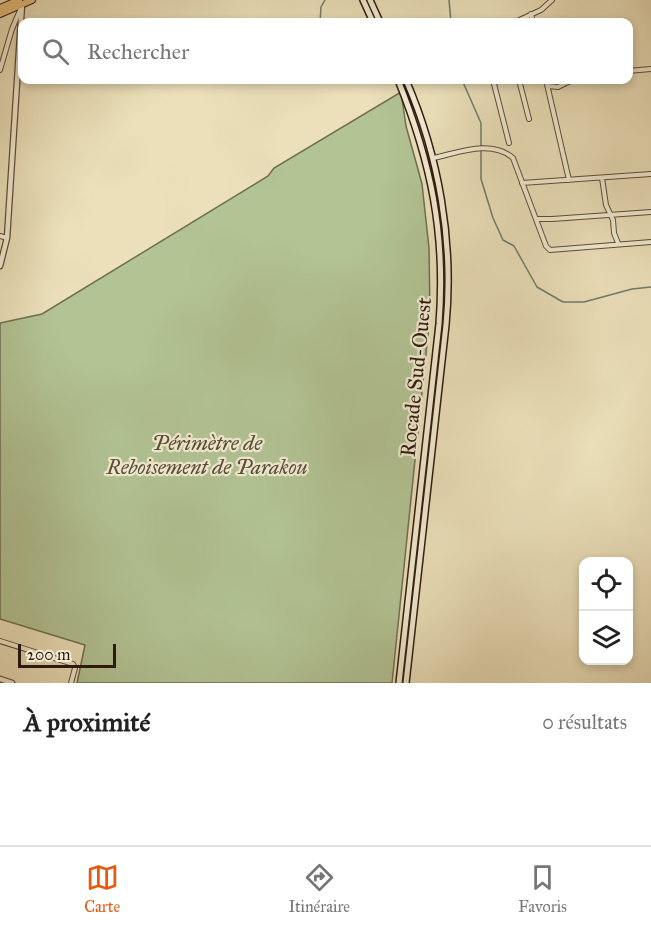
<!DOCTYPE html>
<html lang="fr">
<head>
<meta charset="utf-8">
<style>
	body { margin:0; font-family:"IM FELL Great Primer",serif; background:#f2f2f2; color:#222 }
	.controls { position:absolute; right:18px; bottom:18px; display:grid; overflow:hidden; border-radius:12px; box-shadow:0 3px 9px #0003 }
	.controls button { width:54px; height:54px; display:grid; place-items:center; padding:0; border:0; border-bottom:2px solid #e0e0e0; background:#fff; color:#222; font:30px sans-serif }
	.scale { position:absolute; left:18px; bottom:15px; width:98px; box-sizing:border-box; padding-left:6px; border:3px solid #2f1a0f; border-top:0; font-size:16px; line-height:21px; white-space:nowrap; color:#2f1a0f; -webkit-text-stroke:4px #f2ebd2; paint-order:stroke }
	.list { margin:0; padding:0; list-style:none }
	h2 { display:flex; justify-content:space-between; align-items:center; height:78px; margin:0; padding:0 24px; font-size:26px }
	h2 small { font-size:20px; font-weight:400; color:#767676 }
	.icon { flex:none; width:33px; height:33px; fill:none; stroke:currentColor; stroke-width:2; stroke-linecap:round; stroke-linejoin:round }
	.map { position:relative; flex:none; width:651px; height:683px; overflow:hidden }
	.search { position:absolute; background:#fff; box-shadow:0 3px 9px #0003; left:18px; right:18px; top:18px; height:66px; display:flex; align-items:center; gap:15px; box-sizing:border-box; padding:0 21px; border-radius:12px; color:#767676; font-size:22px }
	.sheet { height:162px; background:#fff }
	nav { display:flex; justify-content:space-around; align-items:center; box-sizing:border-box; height:84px; border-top:2px solid #e0e0e0; background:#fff; font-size:16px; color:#767676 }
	nav a { display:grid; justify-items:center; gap:3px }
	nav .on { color:#ea580c }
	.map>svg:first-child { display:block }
	.green { fill:#b2c394; stroke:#706e52; stroke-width:1.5 }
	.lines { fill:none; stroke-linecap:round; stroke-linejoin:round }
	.stream { stroke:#6e7c6e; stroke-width:1.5 }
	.minor-casing { stroke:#5e4c3a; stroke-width:6 }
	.tertiary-casing { stroke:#5e4c3a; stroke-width:7 }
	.secondary-casing { stroke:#2f1a0f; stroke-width:8 }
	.primary-casing { stroke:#2f1a0f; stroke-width:8 }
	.minor { stroke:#f2ebd2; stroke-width:4 }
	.tertiary { stroke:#f2ebd2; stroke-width:4.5 }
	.secondary { stroke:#f2ebd2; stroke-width:5 }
	.primary { stroke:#e6c07d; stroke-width:6 }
	.labels { text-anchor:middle; stroke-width:4.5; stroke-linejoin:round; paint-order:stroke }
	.street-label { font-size:21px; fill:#2f1a0f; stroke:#f2ebd2 }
	.park-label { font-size:21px; font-style:italic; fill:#564d37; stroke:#f2ebd2 }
</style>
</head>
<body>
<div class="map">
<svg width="651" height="683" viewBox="0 0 651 683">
	<rect width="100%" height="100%" fill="#ebe0ba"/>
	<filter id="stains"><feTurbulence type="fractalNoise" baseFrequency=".00333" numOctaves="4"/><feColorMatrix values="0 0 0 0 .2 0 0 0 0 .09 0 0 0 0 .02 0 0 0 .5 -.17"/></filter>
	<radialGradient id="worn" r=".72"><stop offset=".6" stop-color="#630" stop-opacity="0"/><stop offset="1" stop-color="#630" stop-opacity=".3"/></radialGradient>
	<!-- green -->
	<path class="green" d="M 401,92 L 406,126 L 422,184 L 429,248 L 430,315 L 392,683 L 77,683 L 85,645 L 0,619 L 0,323 L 42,314 L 268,176 L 274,168 Z"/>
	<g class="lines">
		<!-- stream -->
		<path class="stream" d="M 449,0 L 451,22
			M 320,22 L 321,7 L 325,0
			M 462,80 L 481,123 L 481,179 L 493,218 L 503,240 L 514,246 L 537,287 L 563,302 L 584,302 L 632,289 L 651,287"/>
		<!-- minor casing -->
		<g class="minor-casing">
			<path id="minor" d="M 531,14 L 533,22
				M 515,22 L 541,10 L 552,0
				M 0,70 L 12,29 L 21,8
				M 628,71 L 651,69
				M 493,80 L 509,143
				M 519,80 L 529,119
				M 546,80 L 569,180
				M 548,86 L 558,87 L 572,80
				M 433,158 C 458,153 491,139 513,158 L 546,246 L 550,250 L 651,242
				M 602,178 L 606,205 L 613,220 L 614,233 L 618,243
				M 522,183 L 651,174
				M 536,219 L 552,219 L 651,212
				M 0,236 L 7,238
				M 0,641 L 73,664 L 75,668 L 71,683"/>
		</g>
		<!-- tertiary casing -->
		<g class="tertiary-casing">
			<path id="tertiary" d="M 0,266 L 7,238 L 22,4
				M 0,679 L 12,683"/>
		</g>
		<!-- secondary casing -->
		<g class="secondary-casing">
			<path id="secondary" d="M 363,0 L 373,22
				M 370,0 L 380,22
				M 398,80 C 431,162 446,234 439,324 L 399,683
				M 406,80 C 439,156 454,242 446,325 L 406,683"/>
		</g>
		<!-- primary casing -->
		<g class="primary-casing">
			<path id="primary" d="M 0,8 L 19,0
				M 0,14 L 32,0"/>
		</g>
		<!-- minor -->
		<use href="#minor" class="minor"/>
		<!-- tertiary -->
		<use href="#tertiary" class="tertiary"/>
		<!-- secondary -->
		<use href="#secondary" class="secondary"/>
		<!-- primary -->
		<use href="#primary" class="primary"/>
	</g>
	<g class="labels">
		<!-- street labels -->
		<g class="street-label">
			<text transform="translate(416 377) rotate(-84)" y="7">Rocade Sud-Ouest</text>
		</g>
		<!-- park labels -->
		<g class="park-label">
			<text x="207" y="450">Périmètre de<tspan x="207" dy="24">Reboisement de Parakou</tspan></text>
		</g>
	</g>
	<rect width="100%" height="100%" filter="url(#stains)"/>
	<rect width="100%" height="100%" fill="url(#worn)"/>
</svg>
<div class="controls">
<button><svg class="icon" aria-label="locate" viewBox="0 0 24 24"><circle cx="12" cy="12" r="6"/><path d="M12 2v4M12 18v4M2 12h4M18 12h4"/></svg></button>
<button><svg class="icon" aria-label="layers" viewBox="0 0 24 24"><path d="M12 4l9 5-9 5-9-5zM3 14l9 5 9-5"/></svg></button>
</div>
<div class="scale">200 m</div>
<div class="search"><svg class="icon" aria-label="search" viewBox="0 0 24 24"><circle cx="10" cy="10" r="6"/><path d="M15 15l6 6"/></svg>Rechercher</div>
</div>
<section class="sheet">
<h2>À proximité<small>0 résultats</small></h2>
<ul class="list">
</ul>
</section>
<nav>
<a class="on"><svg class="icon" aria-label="map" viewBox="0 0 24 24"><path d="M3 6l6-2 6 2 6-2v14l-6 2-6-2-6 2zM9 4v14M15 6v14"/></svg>Carte</a>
<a><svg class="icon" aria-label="directions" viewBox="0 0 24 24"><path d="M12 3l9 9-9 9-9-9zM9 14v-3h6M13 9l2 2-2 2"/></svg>Itinéraire</a>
<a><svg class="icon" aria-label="saved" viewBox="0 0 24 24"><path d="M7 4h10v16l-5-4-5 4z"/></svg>Favoris</a>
</nav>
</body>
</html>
